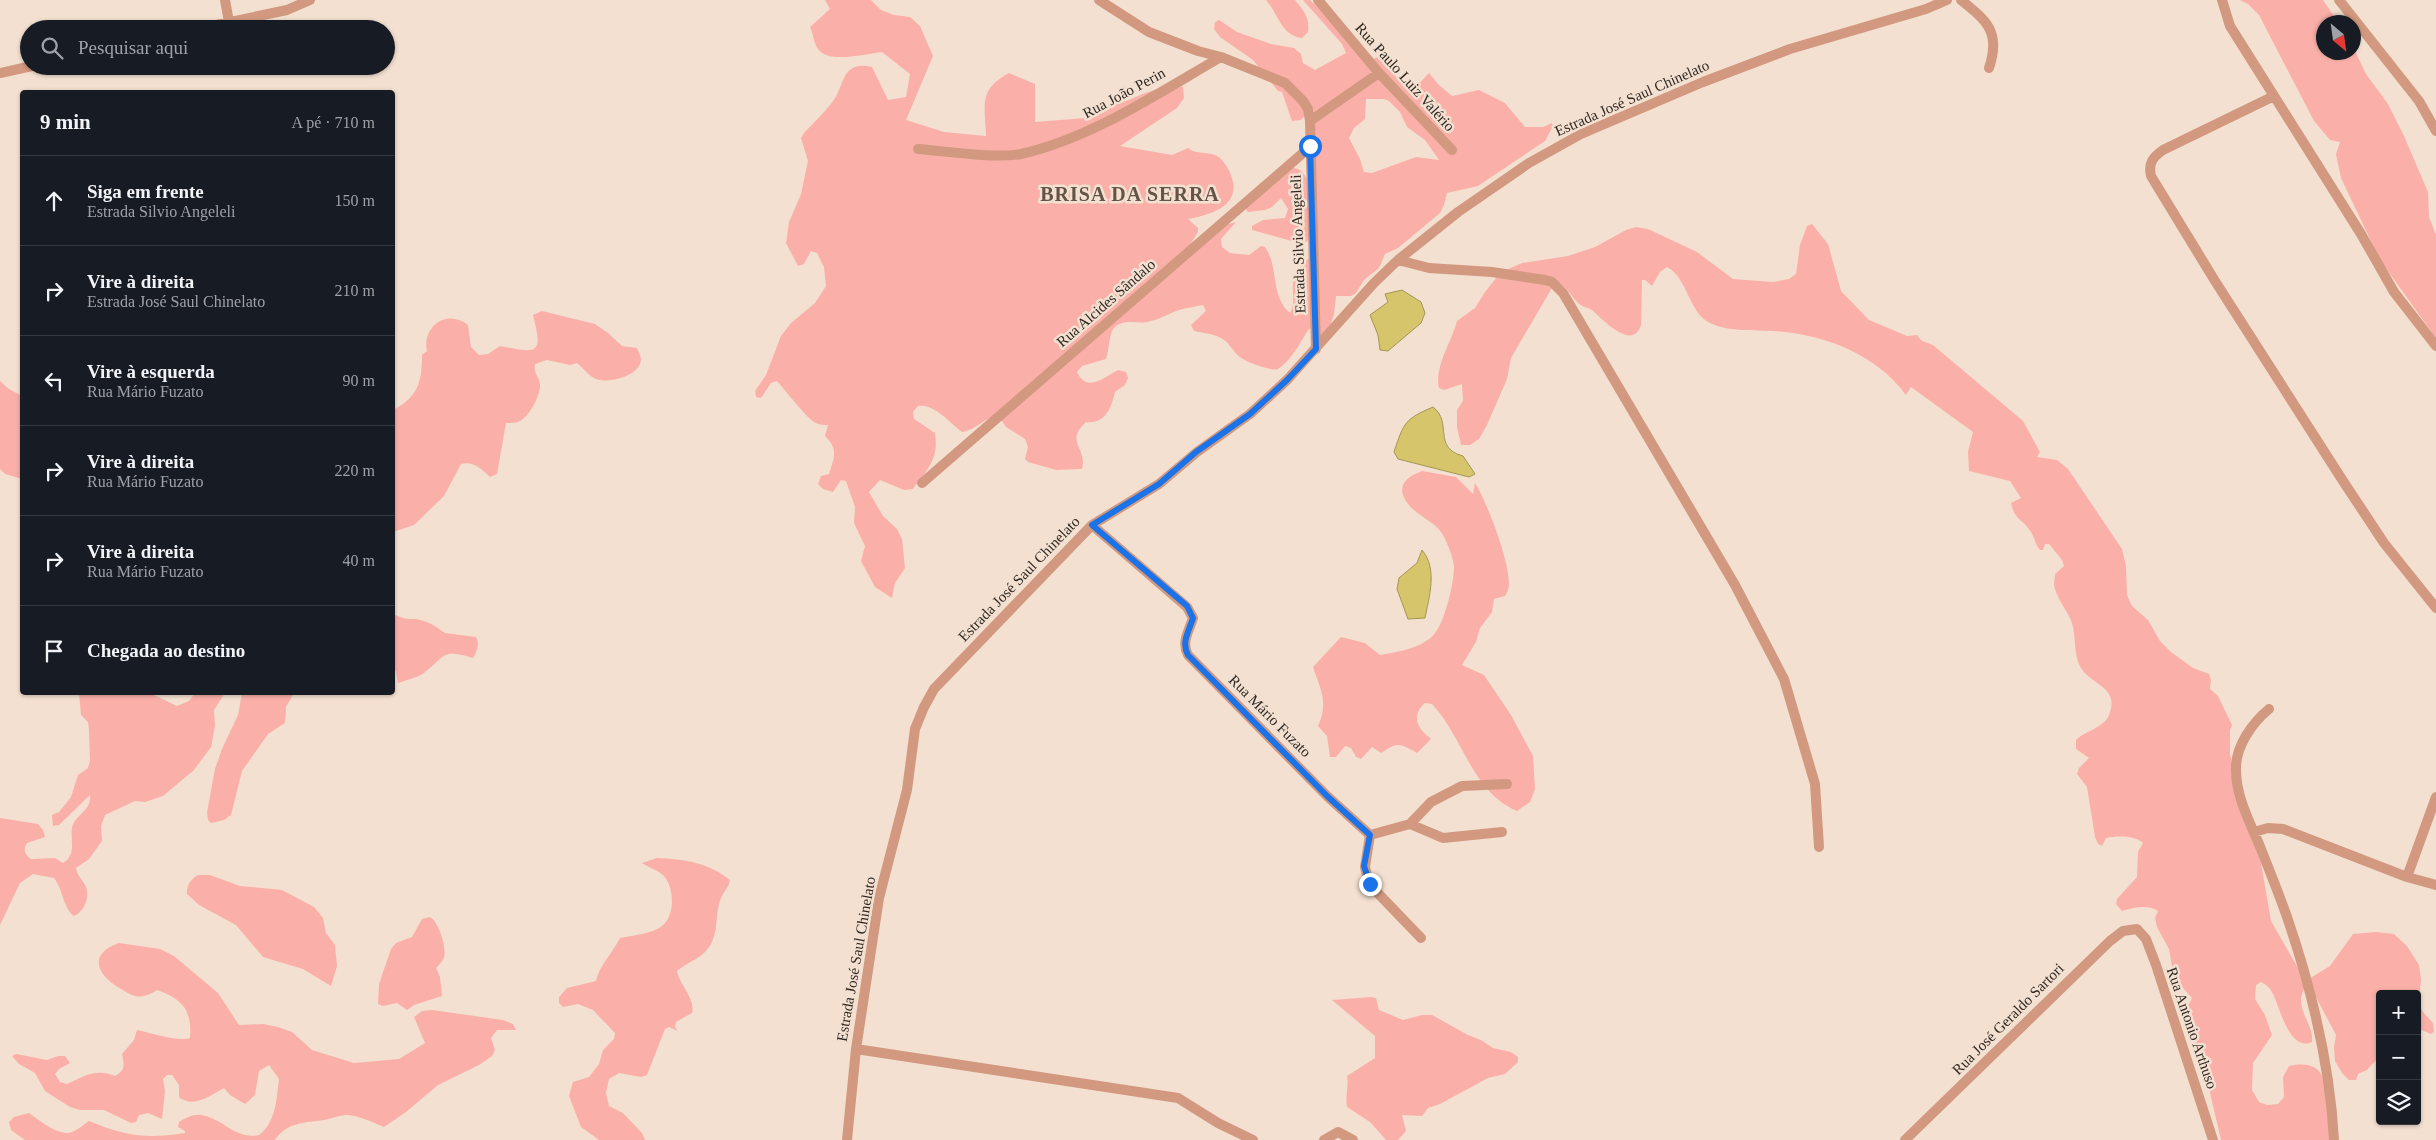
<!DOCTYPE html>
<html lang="pt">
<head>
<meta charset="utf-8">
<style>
	body { margin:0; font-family:Georgia,serif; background:#242831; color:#f1f3f6 }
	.controls { position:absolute; right:15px; bottom:15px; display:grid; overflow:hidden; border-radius:5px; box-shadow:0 1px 4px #0004 }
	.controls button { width:45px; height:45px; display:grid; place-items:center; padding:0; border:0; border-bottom:1px solid #363941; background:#171b24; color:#f1f3f6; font:25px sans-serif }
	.compass { position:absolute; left:2316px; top:15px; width:45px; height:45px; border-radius:50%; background:#171b24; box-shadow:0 1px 4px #0004; rotate:151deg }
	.stop { position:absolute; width:15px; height:15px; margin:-11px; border:4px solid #1a73e8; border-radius:50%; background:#fff }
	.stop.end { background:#1a73e8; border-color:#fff; box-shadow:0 1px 5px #0008 }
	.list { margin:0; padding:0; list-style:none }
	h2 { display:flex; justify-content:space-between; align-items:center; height:65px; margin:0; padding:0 20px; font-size:21px }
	h2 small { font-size:16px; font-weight:400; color:#9ea1a6 }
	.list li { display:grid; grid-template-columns:32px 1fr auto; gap:15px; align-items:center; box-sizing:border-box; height:90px; padding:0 20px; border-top:1px solid #363941 }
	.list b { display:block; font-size:19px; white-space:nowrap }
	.list p { margin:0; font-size:16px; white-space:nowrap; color:#9ea1a6 }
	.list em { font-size:16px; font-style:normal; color:#9ea1a6 }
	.icon { flex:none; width:28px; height:28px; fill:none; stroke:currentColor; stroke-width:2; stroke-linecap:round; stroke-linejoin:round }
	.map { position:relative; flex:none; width:2436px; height:1140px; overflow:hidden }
	.search { position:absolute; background:#171b24; box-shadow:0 1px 4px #0004; left:20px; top:20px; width:375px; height:55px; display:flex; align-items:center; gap:12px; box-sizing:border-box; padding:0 18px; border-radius:28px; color:#9ea1a6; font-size:19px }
	.panel { position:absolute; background:#171b24; box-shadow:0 1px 4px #0004; left:20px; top:90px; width:375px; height:605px; border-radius:5px }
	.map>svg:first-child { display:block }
	.green { fill:#fab0a9; fill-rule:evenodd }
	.water { fill:#d6c56b; stroke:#a49655 }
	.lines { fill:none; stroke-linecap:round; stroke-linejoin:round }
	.street { stroke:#d29980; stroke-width:10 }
	.route { stroke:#1a73e8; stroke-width:6 }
	.labels { text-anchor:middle; stroke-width:5; stroke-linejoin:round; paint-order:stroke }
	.street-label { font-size:15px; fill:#302923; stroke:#f3e0d0 }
	.district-label { font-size:20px; font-weight:bold; letter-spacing:1px; fill:#645447; stroke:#f3e0d0 }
</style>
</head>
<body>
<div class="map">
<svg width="2436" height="1140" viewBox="0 0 2436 1140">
	<rect width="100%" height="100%" fill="#f3e0d0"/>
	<!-- green -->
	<path class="green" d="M 825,0 L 871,0 L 881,10 L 894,15 L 910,17 L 920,26 L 933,56 L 906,120 L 944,132 L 986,136 C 985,104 978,90 1009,73 L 1035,84 L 1035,122 L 1086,118 L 1092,107 C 1116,114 1152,81 1183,87 L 1184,98 L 1177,108 L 1120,146 L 1172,155 L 1188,148 C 1197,156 1211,150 1220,158 C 1227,165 1231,173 1233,182 C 1238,208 1207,215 1188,219 L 1198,228 L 1198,232 L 1183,256 L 1225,225 L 1236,222 L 1221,239 L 1222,247 L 1230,253 L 1249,255 L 1261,246 L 1265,247 C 1279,266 1270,296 1290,313 C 1294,306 1293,301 1293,293 C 1291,274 1301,263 1316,253 L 1315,234 L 1306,242 L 1299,243 L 1252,230 L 1252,226 L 1263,220 L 1285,218 L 1288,209 L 1281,198 L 1272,207 L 1265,210 L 1248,212 L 1245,208 L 1286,168 C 1304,166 1304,176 1313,188 L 1314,111 L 1311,108 L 1301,120 L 1292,121 L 1282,92 L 1278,91 L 1253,60 L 1220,37 L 1214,29 L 1215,22 L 1219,20 L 1237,32 L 1271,44 L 1294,48 L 1301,54 L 1303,63 L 1315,70 L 1346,53 L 1342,44 L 1303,0 L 1310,0 L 1372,60 L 1377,57 L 1399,80 L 1413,90 L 1429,73 L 1439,85 L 1452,96 L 1479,90 L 1505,103 L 1525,127 L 1543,127 L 1552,123 L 1553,126 L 1545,141 L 1478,186 L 1447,193 L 1444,205 L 1440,213 L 1398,248 L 1385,254 L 1379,268 L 1364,280 L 1356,293 L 1351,296 L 1336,296 L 1334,314 L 1325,342 L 1313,328 L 1309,329 C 1300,342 1292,360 1278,369 C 1274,372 1249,363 1243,359 C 1235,355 1231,345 1224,340 C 1216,334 1204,333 1194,331 L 1191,325 L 1206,311 L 1203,305 C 1194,307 1184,308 1176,311 C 1166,315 1158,320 1147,322 C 1136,324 1126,319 1116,326 C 1108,332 1110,349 1106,359 L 1082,366 L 1077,372 C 1087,393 1103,378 1118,370 L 1126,372 L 1128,378 L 1125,385 L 1115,392 C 1111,409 1105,424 1086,422 C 1064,442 1088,448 1082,469 L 1056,470 L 1028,462 L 1025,459 L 1028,447 L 1025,439 L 1006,427 L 998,415 C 984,418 976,430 962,432 C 950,423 934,403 918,406 L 913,412 L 914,419 L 935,433 C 939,459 928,469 913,489 L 904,490 L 880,480 L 869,492 L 883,516 L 897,529 L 902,539 L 905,568 L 895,583 L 892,598 L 875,587 L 861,561 L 865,546 L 854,523 L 855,507 L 846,481 L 841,480 L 833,492 L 823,489 L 818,484 L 821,476 L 829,474 C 834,457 839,450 825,436 L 828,425 C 824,425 820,425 816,423 C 808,420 785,390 777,381 L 771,383 L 761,398 L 756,397 L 755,391 L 766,375 L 781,336 L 791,323 L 815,303 L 826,286 L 824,267 L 817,253 L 811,251 L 804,264 L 798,266 L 786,243 L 789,222 L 801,194 L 808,161 L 801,138 L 804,133 C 813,123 823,114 831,104 C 846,86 840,60 872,67 L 888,100 L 906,97 L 910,74 L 882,52 C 865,54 828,64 818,49 C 814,44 813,33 810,27 L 830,9 ZM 1366,99 L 1384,99 L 1389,101 L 1400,112 L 1407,127 L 1425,140 L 1439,160 L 1416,157 L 1372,173 L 1364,172 L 1360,159 L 1349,138 L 1354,128 L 1365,119 Z
		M 1266,0 L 1295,0 C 1304,11 1310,18 1308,32 L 1302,38 C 1281,36 1278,13 1266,0 Z
		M 2240,0 L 2323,0 L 2338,22 L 2324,22 L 2324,52 L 2354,52 L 2354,49 L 2366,74 L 2388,104 L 2404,136 L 2428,192 L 2429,217 L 2436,235 L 2436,338 L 2380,260 L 2341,178 L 2336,154 L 2340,142 L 2330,140 L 2314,121 L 2259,15 L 2248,4 Z
		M 1812,224 L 1828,244 L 1841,291 L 1869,320 L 1907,336 L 1917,335 L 1922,341 L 1933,345 L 2023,421 L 2040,452 L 2037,457 L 2057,460 L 2068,469 L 2122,549 L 2126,566 L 2127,595 L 2132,606 L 2148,620 L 2160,641 L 2171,652 L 2193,668 L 2209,674 L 2211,680 L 2210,689 L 2218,696 L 2232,725 L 2230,730 L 2230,754 L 2234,771 L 2254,823 L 2271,921 L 2306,982 C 2305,987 2302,993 2301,998 C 2300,1014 2314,1027 2312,1042 C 2290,1052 2280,1009 2274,996 C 2271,989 2267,985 2261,982 L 2256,985 L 2255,999 L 2265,1015 L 2272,1035 L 2253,1063 L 2252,1090 L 2259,1102 L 2267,1105 L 2278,1104 L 2284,1097 L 2283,1077 L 2289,1066 C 2320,1060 2324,1074 2329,1100 C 2331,1114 2334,1127 2336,1140 L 2221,1140 L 2204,1067 L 2187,1015 L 2187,1008 L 2192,998 L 2174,978 L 2169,949 L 2157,927 L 2155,918 L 2158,911 C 2146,904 2134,908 2122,911 L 2116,904 L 2117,899 L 2137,877 L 2138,852 L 2143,843 C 2134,835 2117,836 2106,838 L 2102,846 L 2098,844 L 2095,837 L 2087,787 L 2077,774 L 2079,768 L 2089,758 L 2076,749 L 2076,740 C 2086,730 2106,728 2110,712 C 2117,690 2098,686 2086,674 C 2072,661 2077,640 2072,623 C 2068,611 2056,598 2054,585 C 2054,582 2055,577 2055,574 L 2064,566 L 2062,560 L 2049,544 L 2045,544 L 2043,550 L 2040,550 C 2035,544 2035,538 2031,532 C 2023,519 2014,520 2011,503 L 2021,498 L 2010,481 L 1969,471 L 1968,452 L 1973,432 L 1911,387 L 1906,395 C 1876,354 1823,334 1774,331 C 1753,330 1729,332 1710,323 C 1688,312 1688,278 1667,267 L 1660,272 L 1652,286 L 1645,280 L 1642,280 L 1641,325 C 1633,352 1602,319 1592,310 C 1587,307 1582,307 1578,303 C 1570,295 1567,286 1556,281 L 1511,358 L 1507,379 L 1487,425 L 1479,439 L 1470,445 L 1461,445 L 1457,427 L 1457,410 L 1463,401 L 1462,384 L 1444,390 L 1439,388 C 1434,367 1452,341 1457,321 L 1475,308 L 1485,292 L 1497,277 L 1506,270 L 1522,263 L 1568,256 L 1595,247 L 1626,230 L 1636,227 L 1648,229 L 1697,252 L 1733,279 L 1773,282 L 1789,279 L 1796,274 L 1800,245 L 1807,226 Z
		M 542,311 L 595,324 L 608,333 L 622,346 L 637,348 C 638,351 641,356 641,359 C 641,376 608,384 596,379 C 589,376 583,368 577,363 L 570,365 L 547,360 L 535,364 C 533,373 539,376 540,384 C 541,395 529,418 518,422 C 515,423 509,423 506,423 L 497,474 L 490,477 C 481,469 474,461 461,464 L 444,496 L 414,525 L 393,532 L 393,410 C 418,397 422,382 422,355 L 427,351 C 422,327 446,308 468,325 L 471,347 L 479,355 L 488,354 L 500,346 C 539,354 543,354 533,315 Z
		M 0,381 L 9,389 L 22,396 L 22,479 L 5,474 L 0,469 Z
		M 1422,471 L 1456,477 L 1473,494 L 1475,483 C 1487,502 1510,562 1509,585 C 1509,588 1507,593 1505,596 L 1494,599 L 1492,612 L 1480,628 L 1476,642 L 1462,665 L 1484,675 L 1511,715 L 1533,756 L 1535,789 L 1530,802 L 1517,811 C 1471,791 1464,738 1432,704 L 1425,703 C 1410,716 1418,729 1431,739 L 1417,753 C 1399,743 1398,742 1381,753 L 1372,747 L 1361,759 L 1356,757 L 1351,748 L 1345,746 L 1336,757 L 1330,757 L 1327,736 L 1318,726 C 1329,702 1320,689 1313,667 L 1341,637 L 1365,643 L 1380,655 C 1397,652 1424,648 1435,633 C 1445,621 1454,583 1454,567 C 1454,559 1446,539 1441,532 C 1432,519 1409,513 1403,495 C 1399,481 1412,475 1422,471 Z
		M 392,613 C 409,623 410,616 424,621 C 433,624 438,628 445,633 L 476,637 C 480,645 477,651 473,658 C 441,649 447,655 424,673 C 417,678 406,680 398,683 L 396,671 L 393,668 Z
		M 79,693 L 150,693 L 177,706 L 189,701 L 195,693 L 225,693 L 214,710 L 215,726 L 211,747 L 194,770 L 163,796 L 145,802 L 135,801 L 105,815 L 101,826 L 102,841 L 89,859 L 76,868 C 77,876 83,880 86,887 C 90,897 84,912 74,916 C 63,908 63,889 54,878 L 33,874 L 20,883 L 0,925 L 0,818 L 38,824 L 43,830 L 45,837 L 27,843 C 23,850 24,854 31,859 L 55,858 L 63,863 C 77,855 70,840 72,828 C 75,814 92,811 90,795 L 59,825 L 53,826 L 52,815 L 59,812 L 71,797 L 78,775 L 88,768 L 90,761 L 89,729 L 88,722 L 81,715 Z
		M 242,693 L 294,693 L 286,707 L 285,723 L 268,734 L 242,771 L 231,815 L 224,820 L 211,823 L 208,820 L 207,812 L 215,769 L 222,749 L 238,715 Z
		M 657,858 C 684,859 709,863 730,880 C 729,887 724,891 721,898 C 714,915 720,936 706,951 C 699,959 686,963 677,971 C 679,984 696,999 692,1013 L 676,1022 L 675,1027 L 678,1031 L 669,1027 L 665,1029 L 647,1075 L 641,1077 L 619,1073 L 609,1079 L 606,1093 L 609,1106 L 623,1113 L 642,1133 L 645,1140 L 599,1140 L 581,1127 L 569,1096 L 573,1082 L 589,1077 L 599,1064 L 603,1050 L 614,1039 L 615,1033 L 593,1010 L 578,1004 L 563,1007 L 559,1003 L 559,997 L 567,988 L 596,981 C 600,964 612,954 620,938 C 633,935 656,934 665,923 C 675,912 674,886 663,875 C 657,870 648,867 642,863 Z
		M 198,875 L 210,875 L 240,886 L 282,890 L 314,907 L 323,918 L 326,933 L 335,945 L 337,966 L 331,986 L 303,969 L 263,957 L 236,925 L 199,905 L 187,894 C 186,887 191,878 198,875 Z
		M 430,917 C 439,922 447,948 444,958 C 442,962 439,965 436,968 L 440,977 L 442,996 L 414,1005 L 407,1010 L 397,1003 L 383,1006 L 378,1004 L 379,984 L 391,949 L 396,943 L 412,937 L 422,919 Z
		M 2376,932 L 2394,934 L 2407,946 L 2419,965 L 2421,979 L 2419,1004 L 2423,1012 L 2433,1023 L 2434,1032 L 2431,1034 L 2417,1028 L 2417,994 L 2380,994 L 2380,1056 L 2367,1070 L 2358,1074 L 2356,1080 L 2349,1080 L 2342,1073 L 2335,1061 L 2334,1047 L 2336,1035 L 2307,980 L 2330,966 L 2353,934 Z
		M 119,943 L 160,949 L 174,956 L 218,993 L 239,1025 L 263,1024 L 278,1027 L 292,1032 L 312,1050 L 354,1063 L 399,1059 L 425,1043 L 414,1017 L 422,1011 L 432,1010 L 503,1020 L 513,1024 L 516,1030 L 497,1030 L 491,1038 L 495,1050 L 492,1056 L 479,1065 L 438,1085 L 406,1112 L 384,1127 C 372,1122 360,1116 347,1115 C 339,1115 331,1119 324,1120 C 304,1123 287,1122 275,1140 L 25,1140 L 11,1130 L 9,1122 L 14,1117 L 29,1113 C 39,1120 59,1137 72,1132 C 78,1130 84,1124 89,1121 C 125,1136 146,1139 185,1133 L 185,1131 L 178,1127 L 179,1122 C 186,1118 193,1114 201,1115 C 223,1118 235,1140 259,1135 C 264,1132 270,1123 272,1117 C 277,1106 277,1091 279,1079 L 269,1065 L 259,1071 L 255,1095 L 245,1104 L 230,1095 L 224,1088 C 211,1095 193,1109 179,1097 L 179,1085 L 172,1075 L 167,1075 L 163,1079 L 165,1091 L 162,1119 L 148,1113 L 139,1115 L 136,1122 L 131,1123 L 104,1110 L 80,1110 L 70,1107 L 45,1091 L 35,1073 L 19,1064 L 12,1056 L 16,1054 L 47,1060 L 58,1056 L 65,1056 L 70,1063 L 59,1069 L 55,1074 L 60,1082 L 67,1084 C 84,1076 96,1068 115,1076 C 126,1070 124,1065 122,1054 L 134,1040 L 137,1030 C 152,1033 177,1042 190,1038 C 192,1010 183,999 157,990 C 151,994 142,998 135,996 C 130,995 125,991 121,989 C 97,976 87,954 119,943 Z
		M 1371,997 L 1376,998 L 1379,1010 L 1403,1020 L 1422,1015 L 1432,1015 L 1468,1035 L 1481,1040 L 1493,1048 L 1511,1052 L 1518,1057 L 1518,1062 L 1505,1074 L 1488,1078 L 1440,1104 L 1428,1108 L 1422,1116 L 1402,1115 L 1406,1131 L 1398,1140 L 1386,1140 L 1370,1122 L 1347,1107 C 1345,1095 1349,1086 1347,1076 L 1375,1058 L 1375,1036 L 1332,1000 Z"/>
	<!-- water -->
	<path class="water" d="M 1402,290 L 1421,302 L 1425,313 L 1421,323 L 1388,351 L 1380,350 L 1378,335 L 1370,315 L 1388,302 L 1385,294 Z
		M 1433,407 C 1453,422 1432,448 1463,456 L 1475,474 L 1469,477 L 1398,459 L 1394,452 C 1404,422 1405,419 1433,407 Z
		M 1422,550 C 1438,569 1429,597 1425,618 L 1408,619 L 1397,589 L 1399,578 L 1417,563 Z"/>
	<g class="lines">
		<!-- street -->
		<path class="street" d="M 225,0 L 229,22
			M 1099,0 L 1149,32 L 1198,51 L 1221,57 L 1285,83 L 1303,101 L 1308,109 L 1310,121 L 1316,349
			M 1318,0 L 1379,73 L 1452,150
			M 1961,0 C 1987,21 2001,32 1989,68
			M 2222,0 L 2230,26 L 2361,234 L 2394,292 L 2436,346
			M 2339,0 L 2419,101 L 2436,131
			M 197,29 L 287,10 L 310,0
			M 0,73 L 32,66
			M 2274,96 L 2163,150 C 2153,157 2148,163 2151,176 L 2215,281 L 2343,481 L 2384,543 L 2436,608
			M 1310,121 L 1379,73
			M 918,149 C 947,151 993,159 1021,154 C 1092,138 1158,93 1221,57
			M 1398,260 L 1429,268 L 1492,272 L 1545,280 L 1552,282 L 1563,293 L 1735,585 L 1784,679 L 1815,784 L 1819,847
			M 922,483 L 1311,146
			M 1092,525 L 1187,607 L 1193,618 C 1189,631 1181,642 1188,655 L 1327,796 L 1370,835 L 1365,867 L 1369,884 L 1421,938
			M 2269,709 C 2252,723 2235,747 2236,770 C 2236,798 2251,824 2261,849 C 2270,872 2279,894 2287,917 C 2311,987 2330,1066 2334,1140
			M 1410,824 L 1443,838 L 1502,832
			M 2254,832 L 2268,828 L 2283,829 L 2407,877 L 2436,885
			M 1370,835 L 1410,824 L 1431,802 L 1462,786 L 1507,784
			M 2407,877 L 2436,797
			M 856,1049 L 1178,1098 L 1218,1123 L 1253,1140
			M 847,1140 L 856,1049 L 879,898 L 907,790 L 915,729 L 924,707 L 934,689 L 1092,525 L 1159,484 L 1197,452 L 1250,414 L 1287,380 L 1374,283 L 1398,260 L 1458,212 L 1529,163 L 1581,134 L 1703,82 L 1790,49 L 1926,9 L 1947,0
			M 1324,1140 L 1338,1132 L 1353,1140
			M 1905,1140 L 2110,941 L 2123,931 L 2137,929 L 2146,939 L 2156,965 L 2213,1140"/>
	</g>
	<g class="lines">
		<!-- route -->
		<path class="route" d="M 1310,146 L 1316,349 L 1287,380 L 1250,414 L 1196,452 L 1159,484 L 1092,525 L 1187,606 L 1193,618 C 1189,631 1181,642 1188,655 L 1327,796 L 1370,835 L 1364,866 L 1370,884"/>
	</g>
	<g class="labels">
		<!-- street labels -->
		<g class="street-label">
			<text transform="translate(1405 77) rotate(48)" y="5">Rua Paulo Luiz Valério</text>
			<text transform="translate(1124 93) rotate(-28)" y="5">Rua João Perin</text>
			<text transform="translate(1632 98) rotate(-24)" y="5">Estrada José Saul Chinelato</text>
			<text transform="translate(1298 244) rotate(-92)" y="5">Estrada Silvio Angeleli</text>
			<text transform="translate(1106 303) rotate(-41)" y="5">Rua Alcides Sândalo</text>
			<text transform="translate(1019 579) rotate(-46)" y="5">Estrada José Saul Chinelato</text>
			<text transform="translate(1270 716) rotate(45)" y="5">Rua Mário Fuzato</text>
			<text transform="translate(856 959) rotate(-80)" y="5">Estrada José Saul Chinelato</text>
			<text transform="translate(2008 1019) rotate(-45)" y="5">Rua José Geraldo Sartori</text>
			<text transform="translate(2192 1028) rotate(71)" y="5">Rua Antonio Arthuso</text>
		</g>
		<!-- district labels -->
		<g class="district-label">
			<text x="1130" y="201">BRISA DA SERRA</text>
		</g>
	</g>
</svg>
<div class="controls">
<button>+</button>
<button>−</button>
<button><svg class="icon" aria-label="layers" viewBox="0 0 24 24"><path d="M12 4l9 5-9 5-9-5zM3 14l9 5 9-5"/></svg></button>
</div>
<svg class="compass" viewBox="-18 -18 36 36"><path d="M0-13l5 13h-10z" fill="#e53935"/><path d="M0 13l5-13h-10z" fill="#9ea1a6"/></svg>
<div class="stop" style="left:1310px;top:146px"></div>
<div class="stop end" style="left:1370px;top:884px"></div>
<div class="search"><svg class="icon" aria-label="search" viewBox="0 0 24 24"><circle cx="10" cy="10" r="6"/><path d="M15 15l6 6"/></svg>Pesquisar aqui</div>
<section class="panel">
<h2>9 min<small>A pé · 710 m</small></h2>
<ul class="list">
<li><svg class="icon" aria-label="ahead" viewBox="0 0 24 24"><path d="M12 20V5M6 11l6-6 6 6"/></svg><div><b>Siga em frente</b><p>Estrada Silvio Angeleli</p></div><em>150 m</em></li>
<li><svg class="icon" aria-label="right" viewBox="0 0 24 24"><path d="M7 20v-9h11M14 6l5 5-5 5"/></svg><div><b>Vire à direita</b><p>Estrada José Saul Chinelato</p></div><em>210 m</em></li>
<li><svg class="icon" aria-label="left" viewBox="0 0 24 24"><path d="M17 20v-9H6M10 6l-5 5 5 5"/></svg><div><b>Vire à esquerda</b><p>Rua Mário Fuzato</p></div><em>90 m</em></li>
<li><svg class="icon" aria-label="right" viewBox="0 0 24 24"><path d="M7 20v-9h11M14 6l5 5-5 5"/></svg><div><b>Vire à direita</b><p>Rua Mário Fuzato</p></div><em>220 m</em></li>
<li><svg class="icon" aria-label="right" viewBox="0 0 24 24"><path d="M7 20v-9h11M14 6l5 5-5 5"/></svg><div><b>Vire à direita</b><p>Rua Mário Fuzato</p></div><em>40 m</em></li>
<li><svg class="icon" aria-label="arrive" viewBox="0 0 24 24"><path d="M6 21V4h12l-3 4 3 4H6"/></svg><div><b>Chegada ao destino</b></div></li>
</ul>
</section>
</div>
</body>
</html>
